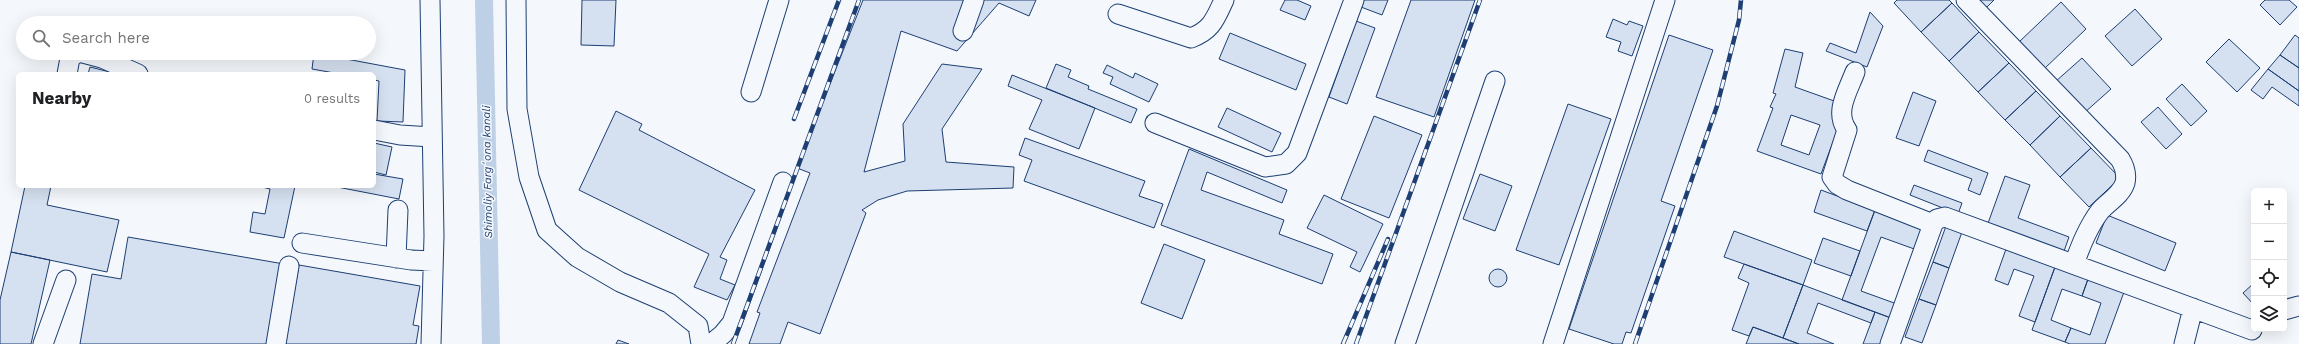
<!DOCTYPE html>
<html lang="en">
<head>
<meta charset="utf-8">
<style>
	body { margin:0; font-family:"Work Sans",sans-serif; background:#f2f2f2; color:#202124 }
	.controls { position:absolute; right:12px; bottom:12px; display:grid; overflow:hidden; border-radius:6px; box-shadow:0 4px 16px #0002 }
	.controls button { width:36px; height:36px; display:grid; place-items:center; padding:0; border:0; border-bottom:1px solid #e0e0e0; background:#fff; color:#202124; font:20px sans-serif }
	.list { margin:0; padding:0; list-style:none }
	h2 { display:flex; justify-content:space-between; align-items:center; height:52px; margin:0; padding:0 16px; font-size:17px }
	h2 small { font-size:13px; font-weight:400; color:#757577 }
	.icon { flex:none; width:22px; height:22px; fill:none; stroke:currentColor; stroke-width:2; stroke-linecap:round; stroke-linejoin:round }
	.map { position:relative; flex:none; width:2299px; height:344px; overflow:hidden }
	.search { position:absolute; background:#fff; box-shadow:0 4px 16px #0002; left:16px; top:16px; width:360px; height:44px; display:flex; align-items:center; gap:10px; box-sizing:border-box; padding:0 14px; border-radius:22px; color:#757577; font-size:15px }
	.panel { position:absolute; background:#fff; box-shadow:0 4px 16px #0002; left:16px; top:72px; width:360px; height:116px; border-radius:6px }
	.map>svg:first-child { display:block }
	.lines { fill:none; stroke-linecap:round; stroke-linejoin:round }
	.canal { stroke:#bed0e5; stroke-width:18 }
	.building { fill:#d5e0f0; stroke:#1d3f73; fill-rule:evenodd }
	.minor-casing { stroke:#1d3f73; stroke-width:21 }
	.minor { stroke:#f4f7fb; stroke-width:19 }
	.rail-casing { stroke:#1d3f73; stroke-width:4.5 }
	.rail { stroke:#f4f7fb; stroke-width:3; stroke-dasharray:9; stroke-linecap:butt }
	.labels { text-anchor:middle; stroke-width:3; stroke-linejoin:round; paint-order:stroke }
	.water-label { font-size:11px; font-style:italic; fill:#1d3f73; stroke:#f4f7fb }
</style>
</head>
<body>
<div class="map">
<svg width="2299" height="344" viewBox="0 0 2299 344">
	<rect width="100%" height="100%" fill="#f4f7fb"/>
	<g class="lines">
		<!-- canal -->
		<path class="canal" d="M 484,0 L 491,344"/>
	</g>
	<!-- building -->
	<path class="building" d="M 582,0 L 616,0 L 614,46 L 581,45 Z
		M 863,0 L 1036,0 L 1029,16 L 999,3 L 957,51 L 901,31 L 864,172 L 905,161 L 903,124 L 942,64 L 982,69 L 942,129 L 946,162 L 1014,167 L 1013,188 L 907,191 L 878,200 L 862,210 L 866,213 L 820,334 L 788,322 L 780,344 L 749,344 L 760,313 L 757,312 L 810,173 L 797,168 Z
		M 1285,0 L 1297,0 L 1311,6 L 1305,20 L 1280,10 Z
		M 1364,0 L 1388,0 L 1382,15 L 1361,7 Z
		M 1411,0 L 1475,0 L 1434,117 L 1376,97 Z
		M 1897,0 L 1949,0 L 1952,3 L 1921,32 L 1894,3 Z
		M 1975,0 L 1994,0 L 1984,10 Z
		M 2265,0 L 2289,0 L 2297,7 L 2280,25 L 2260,5 Z
		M 2061,2 L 2086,29 L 2044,69 L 2019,42 Z
		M 1952,3 L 1979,32 L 1949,61 L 1921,32 Z
		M 2135,9 L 2162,39 L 2132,66 L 2105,36 Z
		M 1870,12 L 1883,26 L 1867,67 L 1826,51 L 1830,43 L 1856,53 Z
		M 1613,19 L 1627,25 L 1629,21 L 1643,26 L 1632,56 L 1618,51 L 1621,42 L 1606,37 Z
		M 1356,21 L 1375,28 L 1347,104 L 1329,97 Z
		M 1979,32 L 2009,63 L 1978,92 L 1949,61 Z
		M 1230,33 L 1306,64 L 1296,90 L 1219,59 Z
		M 1669,35 L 1713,50 L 1661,201 L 1675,206 L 1631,333 L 1626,332 L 1622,344 L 1614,344 L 1569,329 Z
		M 2295,35 L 2299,38 L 2299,68 L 2280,55 Z
		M 2229,39 L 2260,68 L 2237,92 L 2206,62 Z
		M 1785,49 L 1803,53 L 1795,87 L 1837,102 L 1837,131 L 1821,174 L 1757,151 L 1773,108 L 1770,107 L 1776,94 L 1773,93 ZM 1791,115 L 1820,125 L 1809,155 L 1781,145 Z
		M 314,53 L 405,70 L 403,122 L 377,121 L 379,81 L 374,80 L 374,74 L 340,74 L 312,69 Z
		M 2280,55 L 2299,68 L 2299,91 L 2268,69 Z
		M 2082,58 L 2111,89 L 2084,113 L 2055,82 Z
		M 2009,63 L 2036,91 L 2005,120 L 1978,92 Z
		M 1056,64 L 1071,70 L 1068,77 L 1089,86 L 1088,89 L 1137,109 L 1131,123 L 1046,88 Z
		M 1107,65 L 1133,78 L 1135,73 L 1158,84 L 1149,102 L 1110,84 L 1113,77 L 1103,73 Z
		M 90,67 L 118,74 L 88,74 Z
		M 2268,69 L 2299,91 L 2299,106 L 2272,87 L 2263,99 L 2251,90 Z
		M 1012,75 L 1095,108 L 1079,149 L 1029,129 L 1042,100 L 1008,86 Z
		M 2182,84 L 2207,111 L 2191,126 L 2166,99 Z
		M 2036,91 L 2060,116 L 2030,145 L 2005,120 Z
		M 1913,92 L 1936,101 L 1919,146 L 1896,138 Z
		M 1568,104 L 1611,119 L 1559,265 L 1516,250 Z
		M 2158,107 L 2182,134 L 2166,149 L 2141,122 Z
		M 1227,108 L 1281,133 L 1272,152 L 1218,127 Z
		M 616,111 L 642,124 L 639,130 L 755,190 L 720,257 L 727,260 L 720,279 L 735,285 L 727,300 L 694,287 L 709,254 L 579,190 Z
		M 1374,116 L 1422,135 L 1389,218 L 1341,199 Z
		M 2060,116 L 2091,148 L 2060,177 L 2030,145 Z
		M 1025,138 L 1145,181 L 1139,196 L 1163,204 L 1154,228 L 1024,181 L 1032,160 L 1019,155 Z
		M 374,143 L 392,147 L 386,175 L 374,172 Z
		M 2091,148 L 2120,178 L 2089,207 L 2060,177 Z
		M 1189,149 L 1287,190 L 1282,203 L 1207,172 L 1201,190 L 1284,220 L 1279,234 L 1333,254 L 1322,284 L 1161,225 Z
		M 1928,150 L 1988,173 L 1980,195 L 1968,190 L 1972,179 L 1924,161 Z
		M 374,174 L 403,179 L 399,199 L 332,186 L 374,186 Z
		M 1480,174 L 1512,186 L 1495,231 L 1463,219 Z
		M 2005,176 L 2030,185 L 2018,218 L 2069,237 L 2063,254 L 1987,226 Z
		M 1914,185 L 1962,203 L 1958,214 L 1910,195 Z
		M 25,186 L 51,186 L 47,205 L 119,220 L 107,272 L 11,252 Z
		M 258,186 L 295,186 L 284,238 L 250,232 L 253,212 L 265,214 L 270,189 Z
		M 1821,190 L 1875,210 L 1867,231 L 1814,212 Z
		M 1324,195 L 1383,224 L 1360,272 L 1350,267 L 1357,252 L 1307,228 Z
		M 1875,210 L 1925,228 L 1917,250 L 1881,237 L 1861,291 L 1897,304 L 1891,318 L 1842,300 Z
		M 2107,215 L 2176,243 L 2165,271 L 2096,243 Z
		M 1946,226 L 1962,232 L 1949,268 L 1933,262 Z
		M 1734,231 L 1812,260 L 1803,285 L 1724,257 Z
		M 128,237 L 284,264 L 270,344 L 80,344 L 92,274 L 121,279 Z
		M 1823,238 L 1860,251 L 1851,276 L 1814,263 Z
		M 1164,244 L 1205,260 L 1182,319 L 1141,303 Z
		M 2006,249 L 2055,267 L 2035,322 L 2019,316 L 2034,276 L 2014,269 L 2008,285 L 1995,280 Z
		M 11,252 L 50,260 L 31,344 L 0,344 L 0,300 Z
		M 1933,262 L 1949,268 L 1936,305 L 1919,299 Z
		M 1744,264 L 1803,285 L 1783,338 L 1753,327 L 1749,336 L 1732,330 L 1749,283 L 1738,278 Z
		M 299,265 L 420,286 L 413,325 L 419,326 L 416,344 L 285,344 Z
		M 2055,267 L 2088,279 L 2082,296 L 2062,289 L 2051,320 L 2071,328 L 2065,342 L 2032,330 Z
		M1489 278a9 9 0 1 1 18 0a9 9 0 1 1-18 0Z
		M 2088,279 L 2124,292 L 2105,344 L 2070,344 L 2065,342 L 2071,328 L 2090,335 L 2101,303 L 2082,296 Z
		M 2254,283 L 2254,305 L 2243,293 Z
		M 1803,285 L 1875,312 L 1871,323 L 1818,303 L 1807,333 L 1834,344 L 1799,344 L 1783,338 Z
		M 1919,299 L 1936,305 L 1922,343 L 1905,337 Z
		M 1875,312 L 1891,318 L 1882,344 L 1863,344 Z
		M 1753,327 L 1783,338 L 1799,344 L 1746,344 Z
		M 618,340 L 629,344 L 616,344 Z"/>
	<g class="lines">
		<!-- minor casing -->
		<g class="minor-casing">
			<path id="minor" d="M 430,0 L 434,236 L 431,344
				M 516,0 L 517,109 L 529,177 L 547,230 L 577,257 L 620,282 L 669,303 L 698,326 L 701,344
				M 1966,0 L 2120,159 C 2125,167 2127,174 2125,183 C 2121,195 2108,202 2100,211 C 2088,227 2081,245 2074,264
				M 1118,14 L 1191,38 C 1212,30 1215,19 1224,0
				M 963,31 L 974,0
				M 83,53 L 102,58 L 138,74
				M 1855,72 C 1848,91 1834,112 1847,130 L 1832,177 L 1837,184 L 1847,190 L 1933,224
				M 67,74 L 70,58 L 77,53
				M 751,92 L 779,0
				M 1155,123 L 1265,167 L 1286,164 L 1297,153 L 1354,0
				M 374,130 L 400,135 L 432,137
				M 302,243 L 411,260 L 433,261
				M 396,258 L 398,210
				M 2284,310 L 2299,306
				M 43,344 L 66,280
				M 276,344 L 289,266
				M 711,344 L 723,334 L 732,323 L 783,182
				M 1405,344 L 1495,81
				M 1553,344 L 1665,0
				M 1890,344 L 1933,224 L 1937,219 L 1945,217 L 2252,330
				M 2184,344 L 2193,308"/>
		</g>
		<!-- minor -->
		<use href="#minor" class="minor"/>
		<!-- rail casing -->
		<g class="rail-casing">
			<path id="rail" d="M 794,119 L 839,0
				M 733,344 L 859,0
				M 1343,344 L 1388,239
				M 1356,344 L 1480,0
				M 1635,344 L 1717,106 L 1739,20 L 1741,0"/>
		</g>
		<!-- rail -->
		<use href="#rail" class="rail"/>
	</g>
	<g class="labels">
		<!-- water labels -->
		<g class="water-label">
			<text transform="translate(487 172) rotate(-91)" y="4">Shimoliy Fargʻona kanali</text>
		</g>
	</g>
</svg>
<div class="controls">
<button>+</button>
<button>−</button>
<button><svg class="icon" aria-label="locate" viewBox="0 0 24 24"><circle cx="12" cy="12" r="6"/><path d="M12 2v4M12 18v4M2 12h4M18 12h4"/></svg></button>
<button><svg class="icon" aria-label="layers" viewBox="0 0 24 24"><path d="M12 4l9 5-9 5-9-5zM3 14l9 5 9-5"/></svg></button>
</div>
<div class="search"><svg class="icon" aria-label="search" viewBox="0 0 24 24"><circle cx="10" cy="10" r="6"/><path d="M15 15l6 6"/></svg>Search here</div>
<section class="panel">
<h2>Nearby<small>0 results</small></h2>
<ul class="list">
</ul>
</section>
</div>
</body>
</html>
